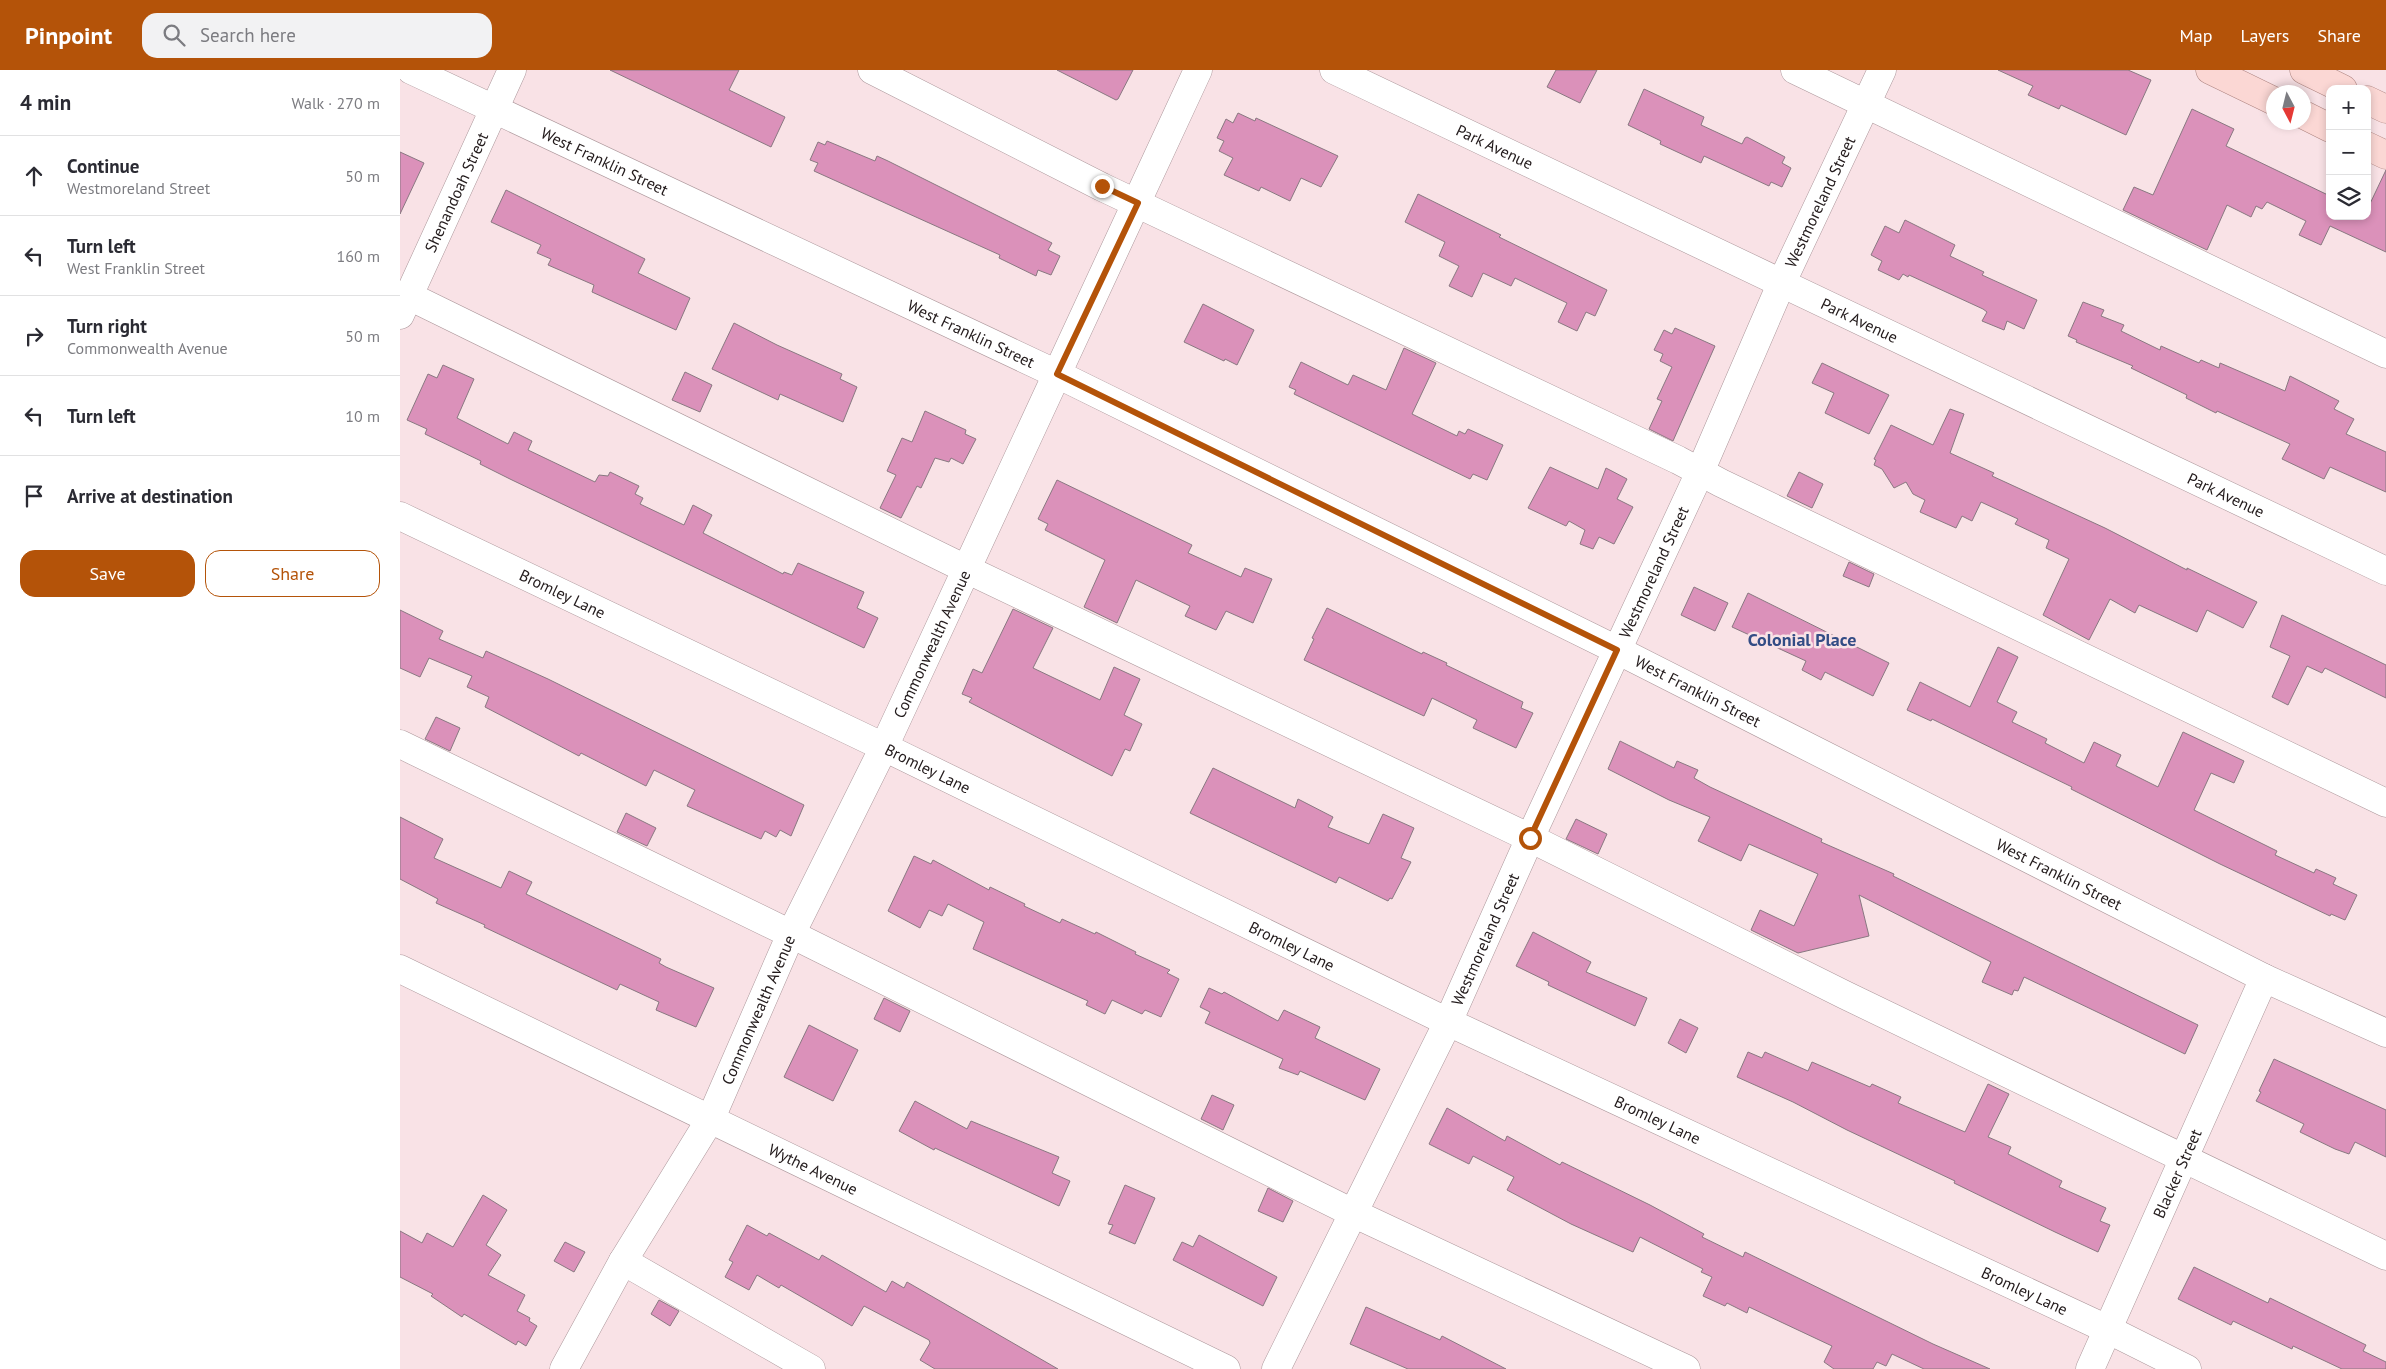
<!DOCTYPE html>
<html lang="en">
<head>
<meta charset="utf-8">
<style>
	body { margin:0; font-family:"PT Sans",sans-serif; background:#f2f2f3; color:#2b2b33 }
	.controls { position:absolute; right:15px; top:15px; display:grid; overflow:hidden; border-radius:10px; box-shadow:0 2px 8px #0003 }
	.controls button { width:45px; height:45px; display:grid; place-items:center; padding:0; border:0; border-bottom:1px solid #e1e1e2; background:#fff; color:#2b2b33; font:25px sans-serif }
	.compass { position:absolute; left:1866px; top:15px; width:45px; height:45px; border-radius:50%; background:#fff; box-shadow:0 2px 8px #0003; rotate:173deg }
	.stop { position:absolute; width:15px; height:15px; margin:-11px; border:4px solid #b45309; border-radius:50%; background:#fff }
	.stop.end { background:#b45309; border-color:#fff; box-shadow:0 1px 5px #0008 }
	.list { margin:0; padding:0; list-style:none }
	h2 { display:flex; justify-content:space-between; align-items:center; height:65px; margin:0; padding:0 20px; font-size:21px }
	h2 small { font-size:16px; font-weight:400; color:#7c7c81 }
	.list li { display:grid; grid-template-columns:32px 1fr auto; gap:15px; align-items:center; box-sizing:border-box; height:80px; padding:0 20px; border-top:1px solid #e1e1e2 }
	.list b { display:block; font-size:19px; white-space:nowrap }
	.list p { margin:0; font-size:16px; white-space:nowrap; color:#7c7c81 }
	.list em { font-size:16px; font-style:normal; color:#7c7c81 }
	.actions { display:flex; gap:10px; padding:15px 20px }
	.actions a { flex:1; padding:11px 0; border:1px solid #b45309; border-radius:15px; text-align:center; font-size:18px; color:#b45309 }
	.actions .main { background:#b45309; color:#fff }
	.icon { flex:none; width:28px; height:28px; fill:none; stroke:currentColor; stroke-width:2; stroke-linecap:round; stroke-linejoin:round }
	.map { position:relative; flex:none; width:1986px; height:1299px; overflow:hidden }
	header { display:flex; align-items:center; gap:30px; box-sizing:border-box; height:70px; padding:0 25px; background:#b45309; color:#fff }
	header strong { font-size:24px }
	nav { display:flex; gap:28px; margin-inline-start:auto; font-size:18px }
	.search { width:350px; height:45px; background:#f2f2f3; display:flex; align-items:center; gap:12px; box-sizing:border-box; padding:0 18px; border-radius:15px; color:#7c7c81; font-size:19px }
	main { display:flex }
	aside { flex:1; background:#fff }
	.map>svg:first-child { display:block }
	.building { fill:#db91ba; stroke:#897881 }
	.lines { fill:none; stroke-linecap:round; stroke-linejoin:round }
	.minor-casing { stroke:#ac979b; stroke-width:29 }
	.major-casing { stroke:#ad8480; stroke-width:29 }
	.minor { stroke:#fff; stroke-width:28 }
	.major { stroke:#fbd7d4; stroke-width:28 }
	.route { stroke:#b45309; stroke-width:6 }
	.labels { text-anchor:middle; stroke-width:5; stroke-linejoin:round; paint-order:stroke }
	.street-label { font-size:16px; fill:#221a1b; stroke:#f9e2e6 }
	.neighbourhood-label { font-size:18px; font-weight:bold; fill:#334c85; stroke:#f9e2e6 }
</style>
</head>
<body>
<header>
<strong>Pinpoint</strong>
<div class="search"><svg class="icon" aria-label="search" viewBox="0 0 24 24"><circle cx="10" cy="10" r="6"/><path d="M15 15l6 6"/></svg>Search here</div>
<nav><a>Map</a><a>Layers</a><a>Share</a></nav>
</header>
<main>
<aside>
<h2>4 min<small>Walk · 270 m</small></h2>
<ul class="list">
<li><svg class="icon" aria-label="ahead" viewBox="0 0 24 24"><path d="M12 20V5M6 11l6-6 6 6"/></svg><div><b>Continue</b><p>Westmoreland Street</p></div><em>50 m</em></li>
<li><svg class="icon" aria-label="left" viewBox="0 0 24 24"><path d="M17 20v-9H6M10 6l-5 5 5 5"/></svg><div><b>Turn left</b><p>West Franklin Street</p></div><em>160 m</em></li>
<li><svg class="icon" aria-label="right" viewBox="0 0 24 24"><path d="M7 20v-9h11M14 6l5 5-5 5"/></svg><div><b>Turn right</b><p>Commonwealth Avenue</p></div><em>50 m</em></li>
<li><svg class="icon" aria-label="left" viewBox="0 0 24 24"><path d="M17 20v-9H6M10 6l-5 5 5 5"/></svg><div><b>Turn left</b></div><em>10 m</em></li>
<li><svg class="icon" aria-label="arrive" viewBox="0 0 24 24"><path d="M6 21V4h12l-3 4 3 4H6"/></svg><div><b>Arrive at destination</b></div></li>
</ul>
<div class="actions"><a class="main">Save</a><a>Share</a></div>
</aside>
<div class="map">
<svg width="1986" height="1299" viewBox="0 0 1986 1299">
	<rect width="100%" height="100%" fill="#f9e2e6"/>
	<!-- building -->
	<path class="building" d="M 210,0 L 339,0 L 329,20 L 385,47 L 371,77 Z
		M 657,0 L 733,0 L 718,29 L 716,30 Z
		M 1156,0 L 1197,0 L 1180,33 L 1147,17 Z
		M 1598,0 L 1728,0 L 1751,10 L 1726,65 L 1661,35 L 1659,39 L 1628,25 L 1633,16 Z
		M 1244,19 L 1304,47 L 1301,55 L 1342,74 L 1345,68 L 1347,67 L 1385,87 L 1382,93 L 1391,98 L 1382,117 L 1371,112 L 1369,116 L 1304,86 L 1301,93 L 1260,74 L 1261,71 L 1228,55 Z
		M 1792,39 L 1834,59 L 1826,76 L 1930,126 L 1930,146 L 1967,146 L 1967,140 L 1986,100 L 1986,182 L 1930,156 L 1921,175 L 1899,165 L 1906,151 L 1867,132 L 1862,139 L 1856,136 L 1851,147 L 1827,135 L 1807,180 L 1723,140 L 1734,117 L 1753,125 Z
		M 838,43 L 855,51 L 856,48 L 938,86 L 921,117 L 901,108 L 890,131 L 861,117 L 859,121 L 824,105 L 833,88 L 819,81 L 824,71 L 817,68 L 826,49 L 833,53 Z
		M 427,71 L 475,91 L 477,86 L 488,91 L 652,173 L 648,180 L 660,186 L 651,205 L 638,200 L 636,206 L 599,188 L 600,185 L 414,101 L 418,93 L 410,90 L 418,72 L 425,75 Z
		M 0,82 L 24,93 L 0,144 Z
		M 106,120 L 245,189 L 238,203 L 290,228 L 276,260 L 192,222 L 194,215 L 148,195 L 151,189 L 137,183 L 141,175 L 91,152 Z
		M 1018,124 L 1101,165 L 1099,167 L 1207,220 L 1195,246 L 1186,242 L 1177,261 L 1158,252 L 1167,233 L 1115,208 L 1111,216 L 1083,203 L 1072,227 L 1049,216 L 1059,196 L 1039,186 L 1045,172 L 1005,152 Z
		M 1505,150 L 1555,175 L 1550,186 L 1584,202 L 1582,205 L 1637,230 L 1624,259 L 1607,251 L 1604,260 L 1582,251 L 1587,242 L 1583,239 L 1509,205 L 1508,207 L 1503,204 L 1499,210 L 1478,200 L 1482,191 L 1471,185 L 1485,156 L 1499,163 Z
		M 1683,232 L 1704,240 L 1701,246 L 1724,255 L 1721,261 L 1760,280 L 1761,276 L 1799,293 L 1801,290 L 1819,298 L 1820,293 L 1885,321 L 1890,306 L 1939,331 L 1934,339 L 1954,349 L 1946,364 L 1986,382 L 1986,422 L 1930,397 L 1924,409 L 1882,389 L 1890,374 L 1817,341 L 1816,343 L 1786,328 L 1787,325 L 1731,298 L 1733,296 L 1676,272 L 1677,270 L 1668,266 Z
		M 803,234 L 854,260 L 837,295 L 825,289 L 824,291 L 784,272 Z
		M 334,253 L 377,275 L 442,304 L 440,309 L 457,317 L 443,352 L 380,324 L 378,330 L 312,299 Z
		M 1275,258 L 1315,276 L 1273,371 L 1249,359 L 1262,331 L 1257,329 L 1272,297 L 1260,291 L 1263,284 L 1254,280 L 1264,260 L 1272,264 Z
		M 1004,278 L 1036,293 L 1012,344 L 1057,366 L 1059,361 L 1065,364 L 1068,359 L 1103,375 L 1087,410 L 1073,404 L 1070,409 L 894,324 L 896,320 L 889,317 L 901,292 L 948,315 L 953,305 L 986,320 Z
		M 1422,293 L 1489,325 L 1469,364 L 1425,343 L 1434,323 L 1412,313 Z
		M 43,295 L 74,309 L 57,348 L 108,374 L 114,362 L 132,371 L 128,380 L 195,412 L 199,405 L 208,406 L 210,402 L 239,416 L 235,424 L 243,428 L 240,434 L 284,455 L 293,435 L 312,445 L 303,463 L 383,504 L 384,502 L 392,505 L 398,493 L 464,522 L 457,538 L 478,548 L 464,578 L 112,410 L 80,394 L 81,391 L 25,364 L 27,359 L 7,350 L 28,304 L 37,308 Z
		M 285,302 L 312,315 L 300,342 L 272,330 Z
		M 1550,339 L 1564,344 L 1550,383 L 1594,403 L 1592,406 L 1705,458 L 1787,500 L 1787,498 L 1857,532 L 1843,558 L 1807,540 L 1797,562 L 1739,535 L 1735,543 L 1710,529 L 1689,570 L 1643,545 L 1669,489 L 1646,478 L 1649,470 L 1615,454 L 1618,449 L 1581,432 L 1572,451 L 1562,446 L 1556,458 L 1520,442 L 1525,430 L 1513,424 L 1506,412 L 1494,418 L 1482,399 L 1474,395 L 1476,390 L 1474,389 L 1491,355 L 1533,375 Z
		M 525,341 L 566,360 L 565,364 L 576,369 L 563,394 L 551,388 L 549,392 L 535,388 L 521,418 L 517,416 L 501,448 L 480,438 L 496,405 L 487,401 L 502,368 L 512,372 Z
		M 1150,397 L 1198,419 L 1206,398 L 1227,409 L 1217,429 L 1233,437 L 1214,474 L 1199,467 L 1193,479 L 1180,474 L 1185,460 L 1169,451 L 1166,456 L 1128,438 Z
		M 1399,402 L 1423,414 L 1412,438 L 1387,426 Z
		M 657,410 L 792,475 L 788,483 L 841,507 L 845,498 L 872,509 L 853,553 L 826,541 L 816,560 L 785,546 L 790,536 L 736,510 L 717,553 L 684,537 L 705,490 L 645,460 L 648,454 L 638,449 Z
		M 1449,492 L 1474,504 L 1469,517 L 1443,506 Z
		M 1294,517 L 1328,533 L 1315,561 L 1281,545 Z
		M 1348,523 L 1489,593 L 1473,626 L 1425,602 L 1421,610 L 1402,600 L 1406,591 L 1332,557 Z
		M 927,538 L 1022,584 L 1023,582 L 1047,593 L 1046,595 L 1123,632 L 1121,638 L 1133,643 L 1116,678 L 1073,658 L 1077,650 L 1032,628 L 1024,646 L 904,590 L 914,569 L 912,568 Z
		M 613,539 L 653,558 L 633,598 L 700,630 L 714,597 L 740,609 L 724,645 L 742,654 L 730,681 L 725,679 L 712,706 L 569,632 L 572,628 L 562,624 L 573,599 L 582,603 Z
		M 0,540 L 43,561 L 39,569 L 83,588 L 86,581 L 148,609 L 404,735 L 391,766 L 380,760 L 376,767 L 365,761 L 361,769 L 287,736 L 295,720 L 254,700 L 246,716 L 181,683 L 179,686 L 85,637 L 89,627 L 67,617 L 72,606 L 29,588 L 20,607 L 0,598 Z
		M 1882,545 L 1986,595 L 1986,628 L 1925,598 L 1922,603 L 1907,596 L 1888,635 L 1872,627 L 1890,586 L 1870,577 Z
		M 1598,577 L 1618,587 L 1597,632 L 1617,642 L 1612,652 L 1647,669 L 1645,673 L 1684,693 L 1694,672 L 1721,685 L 1716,696 L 1758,717 L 1783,662 L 1844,691 L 1834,713 L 1811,703 L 1794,740 L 1877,781 L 1875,785 L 1914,803 L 1916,799 L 1936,808 L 1933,814 L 1957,825 L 1945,850 L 1931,844 L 1930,846 L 1820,794 L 1671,719 L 1672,717 L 1532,649 L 1531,651 L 1507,640 L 1520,612 L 1570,637 Z
		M 36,647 L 60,658 L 50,681 L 25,669 Z
		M 1220,671 L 1274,698 L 1277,691 L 1298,700 L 1294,708 L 1310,717 L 1422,769 L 1421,772 L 1494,804 L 1493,806 L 1798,955 L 1785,984 L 1624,907 L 1618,921 L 1614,920 L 1612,925 L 1582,912 L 1591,892 L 1459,825 L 1469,866 L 1398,883 L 1351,860 L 1360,840 L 1394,856 L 1418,804 L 1349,774 L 1341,791 L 1298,771 L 1310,747 L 1269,730 L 1208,699 Z
		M 813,698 L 895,738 L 898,729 L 933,747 L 928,757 L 969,774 L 983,744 L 1014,758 L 1001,788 L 1011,792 L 992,829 L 990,828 L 988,831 L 939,807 L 936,813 L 790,743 Z
		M 226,743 L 256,758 L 247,776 L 217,762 Z
		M 0,747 L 43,769 L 34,788 L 101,818 L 109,801 L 132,812 L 126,824 L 261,889 L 259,893 L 266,897 L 314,918 L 296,957 L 256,940 L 259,932 L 220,914 L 217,920 L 84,857 L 85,855 L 36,833 L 38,829 L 0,809 Z
		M 1176,749 L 1207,764 L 1198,784 L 1166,769 Z
		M 514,786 L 531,794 L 533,790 L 589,820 L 590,817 L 625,834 L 624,836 L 660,853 L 662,849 L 695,864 L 696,862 L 736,882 L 735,884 L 770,900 L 767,903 L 779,909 L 761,947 L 745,940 L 742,944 L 712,930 L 705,944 L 686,935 L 688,931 L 573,879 L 584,852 L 548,834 L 542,846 L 529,840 L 520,858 L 488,841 Z
		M 1133,862 L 1191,892 L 1186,902 L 1247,928 L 1235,956 L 1148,915 L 1149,912 L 1116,896 Z
		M 809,918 L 822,924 L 824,922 L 878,951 L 884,940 L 920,957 L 915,968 L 980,999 L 965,1030 L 900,1001 L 898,1005 L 879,998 L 883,989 L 805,953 L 810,942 L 800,937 Z
		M 484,928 L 510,941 L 500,962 L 474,949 Z
		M 1280,949 L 1298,958 L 1286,983 L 1268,973 Z
		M 409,955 L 458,980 L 433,1031 L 384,1007 Z
		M 1348,982 L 1362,988 L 1365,982 L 1408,1001 L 1412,992 L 1470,1017 L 1472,1014 L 1501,1027 L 1498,1033 L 1565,1062 L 1588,1014 L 1609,1024 L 1588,1067 L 1611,1077 L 1608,1084 L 1662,1111 L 1659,1117 L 1706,1138 L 1700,1151 L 1710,1155 L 1698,1182 L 1655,1162 L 1554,1113 L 1555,1111 L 1447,1060 L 1393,1032 L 1337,1007 Z
		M 1874,989 L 1986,1040 L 1986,1087 L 1955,1072 L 1949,1084 L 1935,1079 L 1900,1062 L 1904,1054 L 1856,1031 L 1861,1022 L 1859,1021 Z
		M 812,1025 L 834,1035 L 823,1060 L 801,1049 Z
		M 515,1031 L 567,1059 L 571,1051 L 659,1087 L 652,1103 L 670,1111 L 659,1136 L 535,1078 L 534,1080 L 499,1061 Z
		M 1047,1038 L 1105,1071 L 1107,1066 L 1160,1095 L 1162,1092 L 1250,1135 L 1304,1164 L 1302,1167 L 1343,1187 L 1345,1182 L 1533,1274 L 1590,1299 L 1524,1299 L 1492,1284 L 1486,1296 L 1477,1292 L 1473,1299 L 1434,1299 L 1424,1292 L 1432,1276 L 1349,1237 L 1347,1243 L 1327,1233 L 1325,1236 L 1303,1226 L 1312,1207 L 1301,1202 L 1303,1199 L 1240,1167 L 1233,1182 L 1171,1154 L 1107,1120 L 1114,1107 L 1073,1086 L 1069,1094 L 1029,1074 Z
		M 725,1115 L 755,1128 L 735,1174 L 709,1163 L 713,1155 L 708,1154 Z
		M 868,1118 L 893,1131 L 883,1152 L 858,1141 Z
		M 83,1125 L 107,1140 L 86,1175 L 101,1185 L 88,1205 L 125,1225 L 117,1241 L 130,1248 L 129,1251 L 137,1256 L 126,1276 L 118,1271 L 116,1275 L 64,1244 L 62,1247 L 31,1226 L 33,1224 L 0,1207 L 0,1161 L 22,1173 L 27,1163 L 53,1177 Z
		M 347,1155 L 367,1166 L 369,1163 L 419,1190 L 422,1185 L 486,1222 L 492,1211 L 504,1218 L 507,1212 L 658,1299 L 535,1299 L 520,1290 L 530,1273 L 529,1270 L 464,1236 L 452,1256 L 381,1215 L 379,1218 L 357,1205 L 349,1220 L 325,1207 L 333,1192 L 329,1190 Z
		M 799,1165 L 877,1207 L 863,1236 L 773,1190 L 782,1172 L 793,1177 Z
		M 165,1172 L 185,1182 L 174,1202 L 154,1191 Z
		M 1794,1197 L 1868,1233 L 1870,1228 L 1966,1275 L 1963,1281 L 1986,1292 L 1986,1299 L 1942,1299 L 1893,1276 L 1892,1279 L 1833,1251 L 1831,1255 L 1778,1229 Z
		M 259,1230 L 279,1241 L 270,1256 L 251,1244 Z
		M 966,1237 L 1040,1270 L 1042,1266 L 1106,1299 L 1008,1299 L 950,1274 Z"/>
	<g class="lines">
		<!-- minor casing -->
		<g class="minor-casing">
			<g id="minor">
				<path id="s1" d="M 11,0 L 657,304 L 1217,580 L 1864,908 L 1986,963"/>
				<path d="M 472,0 L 702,117 L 1278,390 L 1321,413 L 1986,733"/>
				<path id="s2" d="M 934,0 L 1986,501"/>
				<path d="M 1395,0 L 1986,284"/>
				<path d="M 9,226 L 566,499 L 1130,768 L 1445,925 L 1986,1186"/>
				<path id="s3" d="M 0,245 L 112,0"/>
				<path id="s4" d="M 0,446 L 484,677 L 1048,952 L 1709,1260 L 1787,1299"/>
				<path d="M 0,674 L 391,864 L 953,1143 L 1286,1299"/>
				<path id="s5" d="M 0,899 L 826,1299"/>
				<path d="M 223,1191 L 411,1299"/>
				<path id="s6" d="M 164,1299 L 223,1191 L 311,1048 L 391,864 L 484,677 L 798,0"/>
				<path id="s7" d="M 876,1299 L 1048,952 L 1130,768 L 1300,402 L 1382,212 L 1482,0"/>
				<path id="s8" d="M 1690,1299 L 1864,908"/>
			</g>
		</g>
		<!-- major casing -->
		<g class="major-casing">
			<path id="major" d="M 1810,0 L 1874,31
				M 1904,0 L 1943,19
				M 1967,30 L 1986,39
				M 1904,45 L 1930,58
				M 1967,76 L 1986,85"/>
		</g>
		<!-- minor -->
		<use href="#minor" class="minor"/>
		<!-- major -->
		<use href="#major" class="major"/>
	</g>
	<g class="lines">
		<!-- route -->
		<path class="route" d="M 702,116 L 738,133 L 657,304 L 1217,580 L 1130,768"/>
	</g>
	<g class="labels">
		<!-- street labels -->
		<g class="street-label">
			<text dy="6" stroke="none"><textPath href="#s2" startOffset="178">Park Avenue</textPath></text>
			<text dy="6" stroke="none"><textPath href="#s1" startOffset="214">West Franklin Street</textPath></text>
			<text dy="6" stroke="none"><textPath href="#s3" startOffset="135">Shenandoah Street</textPath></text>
			<text dy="6" stroke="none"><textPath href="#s7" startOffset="1288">Westmoreland Street</textPath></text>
			<text dy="6" stroke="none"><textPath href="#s2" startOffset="582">Park Avenue</textPath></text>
			<text dy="6" stroke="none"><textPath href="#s1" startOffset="619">West Franklin Street</textPath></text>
			<text dy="6" stroke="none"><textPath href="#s2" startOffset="988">Park Avenue</textPath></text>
			<text dy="6" stroke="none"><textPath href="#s7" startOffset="882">Westmoreland Street</textPath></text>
			<text dy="6" stroke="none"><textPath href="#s4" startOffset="180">Bromley Lane</textPath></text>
			<text dy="6" stroke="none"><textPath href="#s6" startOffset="814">Commonwealth Avenue</textPath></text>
			<text dy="6" stroke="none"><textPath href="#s1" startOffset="1429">West Franklin Street</textPath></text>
			<text dy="6" stroke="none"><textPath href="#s4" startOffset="585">Bromley Lane</textPath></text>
			<text dy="6" stroke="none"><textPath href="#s1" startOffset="1834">West Franklin Street</textPath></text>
			<text dy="6" stroke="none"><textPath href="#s7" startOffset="478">Westmoreland Street</textPath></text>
			<text dy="6" stroke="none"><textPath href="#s4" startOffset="990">Bromley Lane</textPath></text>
			<text dy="6" stroke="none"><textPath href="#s6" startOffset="409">Commonwealth Avenue</textPath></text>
			<text dy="6" stroke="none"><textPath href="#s4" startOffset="1395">Bromley Lane</textPath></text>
			<text dy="6" stroke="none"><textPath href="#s5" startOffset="459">Wythe Avenue</textPath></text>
			<text dy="6" stroke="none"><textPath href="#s8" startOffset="214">Blacker Street</textPath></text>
			<text dy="6" stroke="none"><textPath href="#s4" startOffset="1800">Bromley Lane</textPath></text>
		</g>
		<!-- neighbourhood labels -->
		<g class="neighbourhood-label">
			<text x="1402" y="576">Colonial Place</text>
		</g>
	</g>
</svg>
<div class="controls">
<button>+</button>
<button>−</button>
<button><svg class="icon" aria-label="layers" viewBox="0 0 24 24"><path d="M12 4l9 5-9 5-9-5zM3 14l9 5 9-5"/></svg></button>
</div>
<svg class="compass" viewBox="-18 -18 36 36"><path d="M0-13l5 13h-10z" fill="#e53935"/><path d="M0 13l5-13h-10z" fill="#7c7c81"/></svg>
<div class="stop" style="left:1130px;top:768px"></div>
<div class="stop end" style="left:702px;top:116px"></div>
</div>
</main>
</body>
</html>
